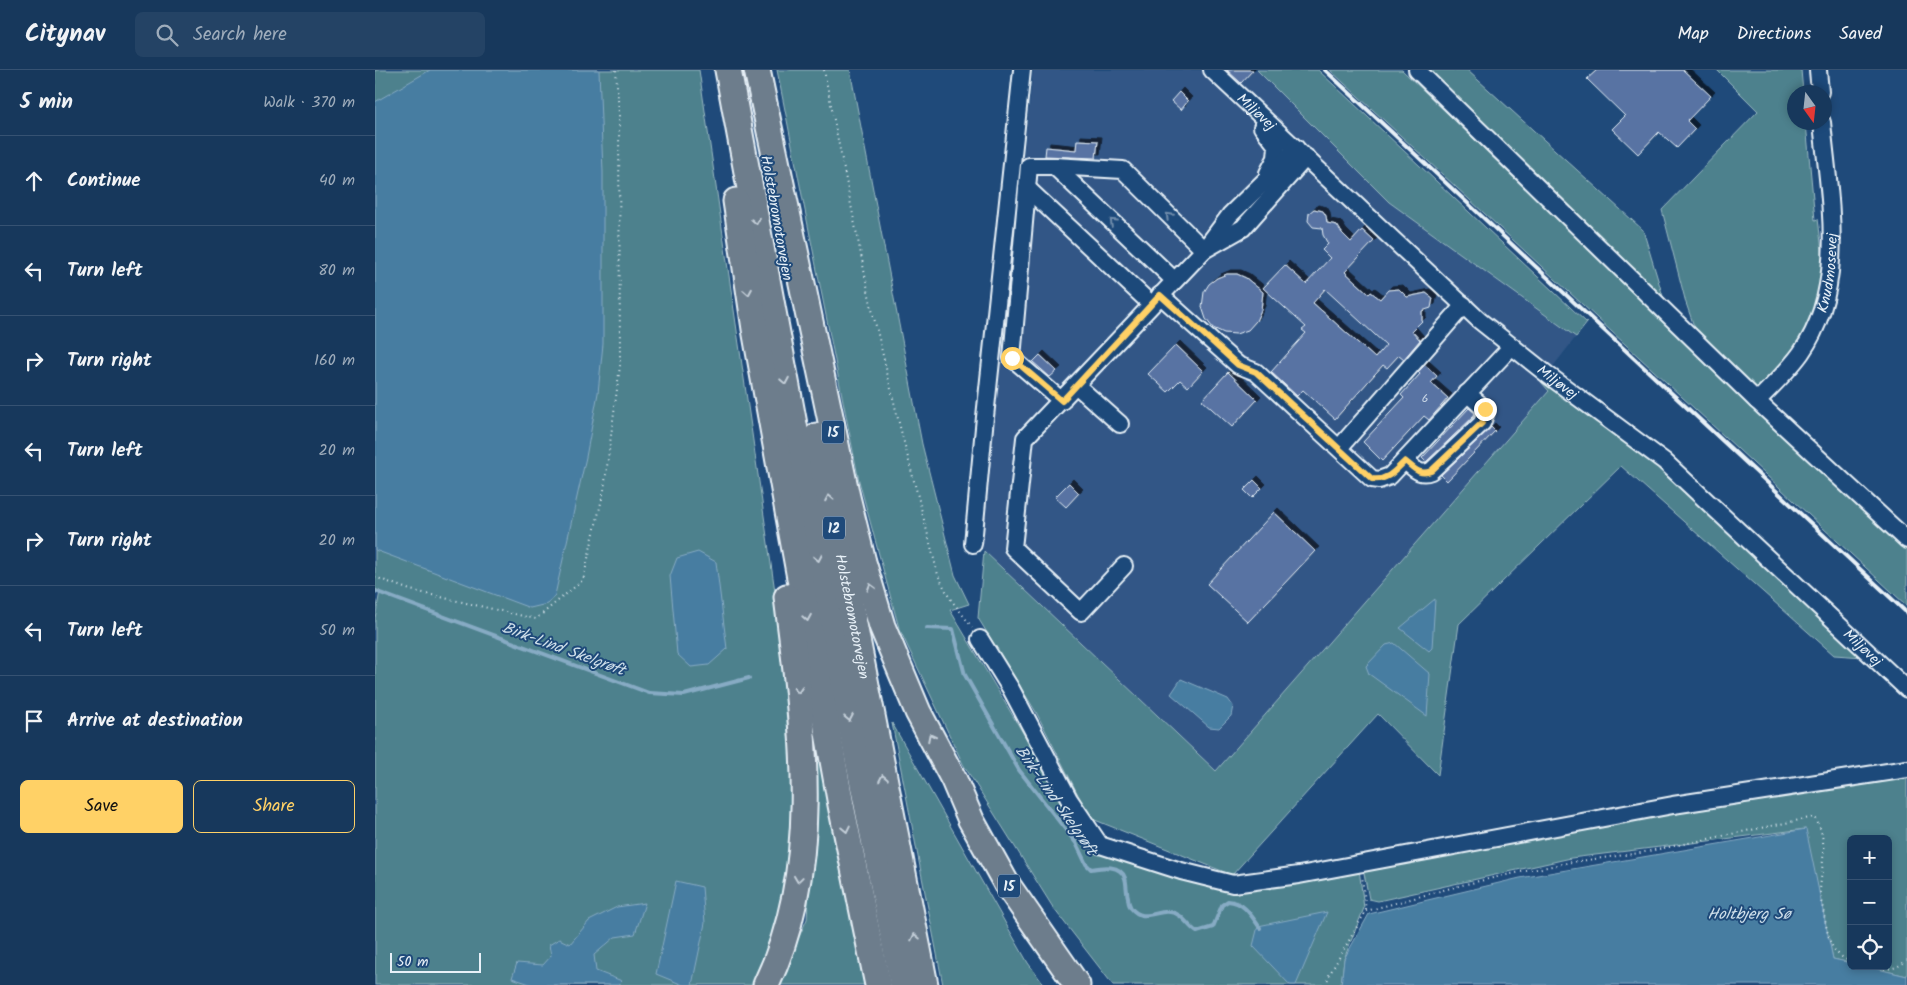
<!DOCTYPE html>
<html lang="en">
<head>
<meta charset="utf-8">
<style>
	body { margin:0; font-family:Kalam,sans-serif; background:#244365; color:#f1f3f6 }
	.controls { position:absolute; right:15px; bottom:15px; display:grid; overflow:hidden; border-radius:8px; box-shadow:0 2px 8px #0003 }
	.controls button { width:45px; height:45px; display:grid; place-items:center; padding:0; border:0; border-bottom:1px solid #365272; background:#17385c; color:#f1f3f6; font:25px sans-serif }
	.compass { position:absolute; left:1412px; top:15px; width:45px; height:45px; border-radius:50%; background:#17385c; box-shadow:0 2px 8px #0003; rotate:165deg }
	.scale { position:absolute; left:15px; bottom:12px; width:91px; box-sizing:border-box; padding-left:5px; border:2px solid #e8f1f8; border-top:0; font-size:14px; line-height:18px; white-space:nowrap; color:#e8f1f8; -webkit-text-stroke:4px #1f4a7a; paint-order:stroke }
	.stop { position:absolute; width:15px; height:15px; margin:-11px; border:4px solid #ffd166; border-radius:50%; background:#fff }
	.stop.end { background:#ffd166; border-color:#fff; box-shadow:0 1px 5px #0008 }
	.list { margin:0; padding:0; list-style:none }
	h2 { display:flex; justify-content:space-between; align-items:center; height:65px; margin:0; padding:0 20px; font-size:21px }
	h2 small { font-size:16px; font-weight:400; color:#9eacbb }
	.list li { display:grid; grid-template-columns:32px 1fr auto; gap:15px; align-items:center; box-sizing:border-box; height:90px; padding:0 20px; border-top:1px solid #365272 }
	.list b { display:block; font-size:19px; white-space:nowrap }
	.list em { font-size:16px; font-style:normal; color:#9eacbb }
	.actions { display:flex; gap:10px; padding:15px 20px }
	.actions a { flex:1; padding:11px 0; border:1px solid #ffd166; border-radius:8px; text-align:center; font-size:18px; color:#ffd166 }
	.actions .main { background:#ffd166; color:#111 }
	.icon { flex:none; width:28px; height:28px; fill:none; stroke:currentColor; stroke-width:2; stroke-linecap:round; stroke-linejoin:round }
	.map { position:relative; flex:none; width:1532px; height:915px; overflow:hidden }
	header { display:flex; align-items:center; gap:30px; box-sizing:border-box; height:70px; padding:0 25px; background:#17385c; border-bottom:1px solid #365272 }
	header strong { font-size:24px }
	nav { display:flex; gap:28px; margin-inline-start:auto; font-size:18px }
	.search { width:350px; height:45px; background:#244365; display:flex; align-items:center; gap:12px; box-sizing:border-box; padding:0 18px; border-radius:8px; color:#9eacbb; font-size:19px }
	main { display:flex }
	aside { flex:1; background:#17385c }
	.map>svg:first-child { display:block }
	.built { fill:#305686 }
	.green { fill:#4d818d; stroke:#9ab9c2 }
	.water { fill:#467da1; stroke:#87abc4 }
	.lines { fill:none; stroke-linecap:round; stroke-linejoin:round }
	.stream { stroke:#87abc4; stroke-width:4 }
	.building { fill:#5973a3; stroke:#e8f1f8; fill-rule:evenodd; filter:url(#shadow) }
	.minor-casing { stroke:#e8f1f8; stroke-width:20 }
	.highway-casing { stroke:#e8f1f8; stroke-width:29 }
	.path { stroke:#e8f1f8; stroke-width:2; stroke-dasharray:1 4; stroke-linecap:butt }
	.minor { stroke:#1f4a7a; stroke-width:16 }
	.highway { stroke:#6d7d8c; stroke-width:25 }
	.rail { stroke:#e8f1f8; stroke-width:4 }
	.oneway { stroke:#6f8dac }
	.oneway2 { stroke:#c3ced8 }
	.route { stroke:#ffd166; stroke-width:6 }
	.labels { text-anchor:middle; stroke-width:4; stroke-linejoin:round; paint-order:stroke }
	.number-label { font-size:12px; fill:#c4d2e3 }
	.shield { fill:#1f4a7a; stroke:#acbfd2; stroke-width:1 }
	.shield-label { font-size:14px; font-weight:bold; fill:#e8f1f8 }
	.street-label { font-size:15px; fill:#e8f1f8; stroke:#1f4a7a }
	.water-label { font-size:16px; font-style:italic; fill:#d0e0eb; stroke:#1f4a7a }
</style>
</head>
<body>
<header>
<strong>Citynav</strong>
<div class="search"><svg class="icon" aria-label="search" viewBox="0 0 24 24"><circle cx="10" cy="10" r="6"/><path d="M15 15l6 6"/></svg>Search here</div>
<nav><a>Map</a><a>Directions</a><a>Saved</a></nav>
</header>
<main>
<aside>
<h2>5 min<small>Walk · 370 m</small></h2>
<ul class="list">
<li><svg class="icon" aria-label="ahead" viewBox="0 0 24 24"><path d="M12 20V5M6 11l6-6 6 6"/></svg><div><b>Continue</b></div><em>40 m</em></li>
<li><svg class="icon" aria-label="left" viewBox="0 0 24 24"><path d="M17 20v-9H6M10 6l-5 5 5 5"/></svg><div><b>Turn left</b></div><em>80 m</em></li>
<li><svg class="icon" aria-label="right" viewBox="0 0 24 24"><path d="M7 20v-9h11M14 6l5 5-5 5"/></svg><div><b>Turn right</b></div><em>160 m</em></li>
<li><svg class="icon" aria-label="left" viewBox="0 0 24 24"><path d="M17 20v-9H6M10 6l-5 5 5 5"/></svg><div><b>Turn left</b></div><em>20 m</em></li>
<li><svg class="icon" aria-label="right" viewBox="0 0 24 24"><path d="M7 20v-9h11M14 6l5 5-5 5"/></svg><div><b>Turn right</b></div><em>20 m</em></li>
<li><svg class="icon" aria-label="left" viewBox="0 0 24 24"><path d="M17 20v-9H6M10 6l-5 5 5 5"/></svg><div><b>Turn left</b></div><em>50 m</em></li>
<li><svg class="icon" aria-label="arrive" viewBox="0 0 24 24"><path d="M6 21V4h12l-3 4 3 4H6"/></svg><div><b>Arrive at destination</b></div></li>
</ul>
<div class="actions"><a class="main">Save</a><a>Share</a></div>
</aside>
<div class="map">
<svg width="1532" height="915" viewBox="0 0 1532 915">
	<defs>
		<filter id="shadow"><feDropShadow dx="4" dy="-4" stdDeviation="0" flood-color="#0009"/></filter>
	</defs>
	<rect width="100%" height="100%" fill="#1f4a7a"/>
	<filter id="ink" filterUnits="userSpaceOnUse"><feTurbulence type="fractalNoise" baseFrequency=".02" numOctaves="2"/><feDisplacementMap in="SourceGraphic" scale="10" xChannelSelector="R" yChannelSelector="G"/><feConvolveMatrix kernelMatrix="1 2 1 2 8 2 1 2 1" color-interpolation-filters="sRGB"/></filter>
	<g filter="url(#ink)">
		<!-- built -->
		<path class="built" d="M 658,0 L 882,0 L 1014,132 L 1201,267 L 1166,312 L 1175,320 L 841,701 L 605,477 Z"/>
		<!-- green -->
		<path class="green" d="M 0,0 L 324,0 L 410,590 L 422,731 L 409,841 L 381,915 L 0,915 L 0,549 L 5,521 L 0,519 Z
			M 402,0 L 475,0 L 547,374 L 580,505 L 594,534 L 575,540 L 708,764 L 857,818 L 984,799 L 989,838 L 969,889 L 966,915 L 738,915 L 679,839 L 588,694 L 524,558 L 484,411 Z
			M 882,0 L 943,0 L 1212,253 L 1201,267 L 1014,132 Z
			M 955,0 L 1027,0 L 1378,336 L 1532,480 L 1532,536 Z
			M 1052,0 L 1092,0 L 1268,160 L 1290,233 Z
			M 1342,0 L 1426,0 L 1428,22 L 1420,22 L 1420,52 L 1431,53 L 1440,150 L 1443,149 L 1448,189 L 1445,227 L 1419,284 L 1381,322 L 1321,262 L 1311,233 L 1287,140 L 1383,41 Z
			M 1169,308 L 1284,395 L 1489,587 L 1459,585 L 1246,396 L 1084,554 L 1063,705 L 1003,644 L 857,805 L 715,748 L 661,642 L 603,548 L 609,481 L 841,701 L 1174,321 L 1166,312 Z
			M 434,636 L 492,915 L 403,915 L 432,849 L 439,742 Z
			M 517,653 L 653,893 L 669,915 L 568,915 Z
			M 1532,702 L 1532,906 L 1490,896 L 1513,896 L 1513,769 L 1476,769 L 1476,893 L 1458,889 L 1430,759 L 1196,788 L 1003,831 L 994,829 L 988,798 L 1252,749 Z"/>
		<!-- water -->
		<path class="water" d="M 55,0 L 224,0 L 228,102 L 228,274 L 223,323 L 211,387 L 180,525 L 172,534 L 155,538 L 0,480 L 0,32 Z
			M 323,482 L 341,492 L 352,579 L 334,595 L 316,597 L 302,584 L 295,506 L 302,488 Z
			M 1060,529 L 1057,578 L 1054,581 L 1025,558 Z
			M 1019,573 L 1055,604 L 1052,646 L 994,604 L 991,596 L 1011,575 Z
			M 806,609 L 853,629 L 858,636 L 856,646 L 844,658 L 834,657 L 796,624 Z
			M 1431,759 L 1458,889 L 1476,893 L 1476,896 L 1490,896 L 1532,906 L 1532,915 L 966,915 L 969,889 L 994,844 L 1145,808 Z
			M 301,811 L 327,817 L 330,853 L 317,915 L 308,915 L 281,904 Z
			M 270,833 L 260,864 L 240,867 L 219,885 L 221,901 L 247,911 L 243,915 L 158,915 L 137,908 L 142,893 L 168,895 L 176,886 L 174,875 L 184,869 L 195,874 L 214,851 L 242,837 Z
			M 952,842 L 921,915 L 915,915 L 878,876 L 883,856 Z"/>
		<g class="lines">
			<!-- stream -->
			<path class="stream" d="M 0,521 L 274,623 L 309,625 L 374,608
				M 552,558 L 578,559 L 590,605 L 644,700 L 701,773 L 711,794 L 716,799 C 728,797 745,794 750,808 C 752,814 751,821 753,827 C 753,831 754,835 756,838 C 768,853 781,840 795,842 C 808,843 812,856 822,862 L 838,857 L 847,835 L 853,831 C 869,832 876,845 885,858"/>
		</g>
		<!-- building -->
		<path class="building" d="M 852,0 L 878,0 L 866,13 Z
			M 1222,0 L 1308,0 L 1336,26 L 1312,51 L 1320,59 L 1302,78 L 1284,62 L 1263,84 L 1237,59 L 1250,46 L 1212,9 Z
			M 804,22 L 813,31 L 806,40 L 796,31 Z
			M 702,70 L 723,71 L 721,88 L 670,86 L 671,77 L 701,80 Z
			M 939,139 L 948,141 L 951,146 L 952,153 L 962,155 L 967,163 L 976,172 L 987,160 L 999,171 L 970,202 L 994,224 L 996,222 L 1005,229 L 1013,220 L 1024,219 L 1032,227 L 1051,223 L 1058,228 L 1056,238 L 1047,241 L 1047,251 L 1037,261 L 1045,270 L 1029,289 L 1024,285 L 1012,298 L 1008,295 L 960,349 L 928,320 L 922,326 L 896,302 L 931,263 L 927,260 L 931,257 L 888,218 L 910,195 L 931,214 L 955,188 L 947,180 L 953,174 L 948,165 L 947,158 L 938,157 L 933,151 L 934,143 ZM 950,219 L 1011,275 L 1000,288 L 938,233 Z
			M 852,204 L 862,204 L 871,208 L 888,222 L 886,240 L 881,251 L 873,260 L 861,264 L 849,263 L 838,258 L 831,249 L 827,237 L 829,222 L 834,214 L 842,208 Z
			M 801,275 L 828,301 L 813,317 L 805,310 L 793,322 L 773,304 Z
			M 665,285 L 682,301 L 675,307 L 658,292 Z
			M 1050,295 L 1062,306 L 1056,313 L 1073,328 L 1054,350 L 1049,346 L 1007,391 L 988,372 L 1029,328 L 1026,325 L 1045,304 L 1043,302 Z
			M 853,302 L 882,330 L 857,357 L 827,330 Z
			M 1094,338 L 1100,343 L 1098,347 L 1051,392 L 1047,388 Z
			M 1116,357 L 1120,361 L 1072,411 L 1066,405 Z
			M 879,410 L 887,418 L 877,428 L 869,420 Z
			M 694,413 L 704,423 L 691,437 L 680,427 Z
			M 899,442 L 940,481 L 873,552 L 832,514 Z"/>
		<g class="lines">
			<!-- minor casing -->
			<g class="minor-casing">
				<g id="minor">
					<path id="s1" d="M 837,0 L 1105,251 L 1173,305 L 1289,391 L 1532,619"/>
					<path d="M 1042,0 L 1382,331 L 1532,470"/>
					<path d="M 1443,0 L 1445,22"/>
					<path d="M 887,57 L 902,76 L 901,88 L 893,103"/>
					<path d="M 679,96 L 799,210"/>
					<path d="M 652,118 L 776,234"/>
					<path d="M 785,225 L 863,295 L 881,302 L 997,409 L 1004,410 L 1015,406 L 1137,276"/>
					<path d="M 701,315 L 745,354"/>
					<path d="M 687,331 L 637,288 L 654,96 L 679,96 L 748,100 L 829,180 L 855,145 L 906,95 L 921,78"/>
					<path id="s2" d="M 1382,331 C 1397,316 1413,301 1426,283 C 1473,216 1454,128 1447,52"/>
					<path d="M 964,378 L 1089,235"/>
					<path d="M 1030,391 C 1039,398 1044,406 1056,401 L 1107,353 L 1111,342 L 1110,339 L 1092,323"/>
					<path d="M 598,474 L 610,347 L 647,0"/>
					<path d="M 749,496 L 706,542 L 638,478 L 650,368 L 829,180 L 868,158 L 931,87"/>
					<path d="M 605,569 L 636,619 L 694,729 L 725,775 L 806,801 L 858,814 L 924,805 L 1298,735 L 1532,699"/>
				</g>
			</g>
			<!-- highway casing -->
			<g class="highway-casing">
				<g id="highway">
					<path d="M 353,0 L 458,564 L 528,915"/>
					<path d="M 382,0 L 472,427 L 488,492 L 507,556 L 543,642 L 579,710 L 596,750 L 631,813 L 702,915"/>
					<path d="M 361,131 L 380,259 L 466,735 L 503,915"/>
					<path id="s3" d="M 442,366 L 550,915"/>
					<path d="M 391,915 C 449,794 428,655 412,527"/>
				</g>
			</g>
			<!-- path -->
			<path class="path" d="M 449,0 L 496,235 L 524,353 L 555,473 L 563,505 L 574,527 L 597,557
				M 0,507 L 35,520 L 161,549 L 208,510 L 229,420 L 245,296 L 244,44 L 241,0
				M 991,841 L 1087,815 L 1131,805 L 1197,792 L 1265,783 L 1439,747 C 1455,769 1446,796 1445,822 C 1445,829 1448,837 1449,845 C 1453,864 1454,885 1476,891
				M 1494,896 C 1511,900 1519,901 1532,890
				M 952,915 L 953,907 L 991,841 L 987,806"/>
			<!-- minor -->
			<use href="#minor" class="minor"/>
			<!-- highway -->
			<use href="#highway" class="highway"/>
			<!-- rail -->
			<path class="rail" d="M 950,0 L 1532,543"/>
		</g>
		<!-- one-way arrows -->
		<defs><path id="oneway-chevron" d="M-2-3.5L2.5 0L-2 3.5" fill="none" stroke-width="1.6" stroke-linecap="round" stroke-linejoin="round" transform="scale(1.25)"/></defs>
		<g class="oneway">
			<use href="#oneway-chevron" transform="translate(794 146) rotate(-135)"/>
			<use href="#oneway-chevron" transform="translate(738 152) rotate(-136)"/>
		</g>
		<g class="oneway2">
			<use href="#oneway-chevron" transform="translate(381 151) rotate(80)"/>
			<use href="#oneway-chevron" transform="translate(373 222) rotate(80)"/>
			<use href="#oneway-chevron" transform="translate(410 311) rotate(79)"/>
			<use href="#oneway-chevron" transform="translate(454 428) rotate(-101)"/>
			<use href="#oneway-chevron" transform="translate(443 488) rotate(79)"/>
			<use href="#oneway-chevron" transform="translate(496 517) rotate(-106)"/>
			<use href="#oneway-chevron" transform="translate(432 548) rotate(80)"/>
			<use href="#oneway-chevron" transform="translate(423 620) rotate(86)"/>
			<use href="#oneway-chevron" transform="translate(474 648) rotate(79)"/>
			<use href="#oneway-chevron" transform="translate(556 667) rotate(-117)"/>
			<use href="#oneway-chevron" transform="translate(508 708) rotate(-101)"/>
			<use href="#oneway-chevron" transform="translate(471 759) rotate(78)"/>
			<use href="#oneway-chevron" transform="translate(423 809) rotate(98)"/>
			<use href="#oneway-chevron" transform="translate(540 867) rotate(-102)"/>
		</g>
	</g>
	<g class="lines" filter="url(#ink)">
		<!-- route -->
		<path class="route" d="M 637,288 L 687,331 L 785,225 L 863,295 L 881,302 L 997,409 C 1012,411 1020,401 1030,391 C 1039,398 1044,406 1056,401 L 1107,353 L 1111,342 L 1110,339"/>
	</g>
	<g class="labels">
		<!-- number labels -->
		<g class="number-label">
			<text x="1050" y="332">6</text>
		</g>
		<!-- shield labels -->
		<g class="shield">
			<rect x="447" y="350.5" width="22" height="23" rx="4"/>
			<rect x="448" y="446.5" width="22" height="23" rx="4"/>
			<rect x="623" y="804.5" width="22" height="23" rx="4"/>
		</g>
		<g class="shield-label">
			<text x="458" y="367">15</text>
			<text x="459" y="463">12</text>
			<text x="634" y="821">15</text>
		</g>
		<!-- street labels -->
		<g class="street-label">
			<text dy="5" stroke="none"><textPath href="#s1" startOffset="61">Miljøvej</textPath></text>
			<text transform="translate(402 148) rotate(80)" y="5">Holstebromotorvejen</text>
			<text dy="5" stroke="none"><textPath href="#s2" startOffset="151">Knudmosevej</textPath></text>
			<text dy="5" stroke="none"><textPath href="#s1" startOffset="466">Miljøvej</textPath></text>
			<text dy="5" stroke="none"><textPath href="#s3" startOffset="184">Holstebromotorvejen</textPath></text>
			<text dy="5" stroke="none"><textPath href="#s1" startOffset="871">Miljøvej</textPath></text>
		</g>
		<!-- water labels -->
		<g class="water-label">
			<text transform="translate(189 578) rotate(20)" y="6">Birk-Lind Skelgrøft</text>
			<text transform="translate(682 730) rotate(55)" y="6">Birk-Lind Skelgrøft</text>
			<text x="1374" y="849">Holtbjerg Sø</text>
		</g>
	</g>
</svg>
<div class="controls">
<button>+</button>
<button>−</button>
<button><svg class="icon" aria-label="locate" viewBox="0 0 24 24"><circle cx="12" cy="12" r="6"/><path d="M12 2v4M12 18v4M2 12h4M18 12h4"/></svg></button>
</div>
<svg class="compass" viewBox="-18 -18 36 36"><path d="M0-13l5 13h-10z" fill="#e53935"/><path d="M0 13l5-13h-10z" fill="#9eacbb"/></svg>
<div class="scale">50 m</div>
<div class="stop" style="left:637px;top:288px"></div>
<div class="stop end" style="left:1110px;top:339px"></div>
</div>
</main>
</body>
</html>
